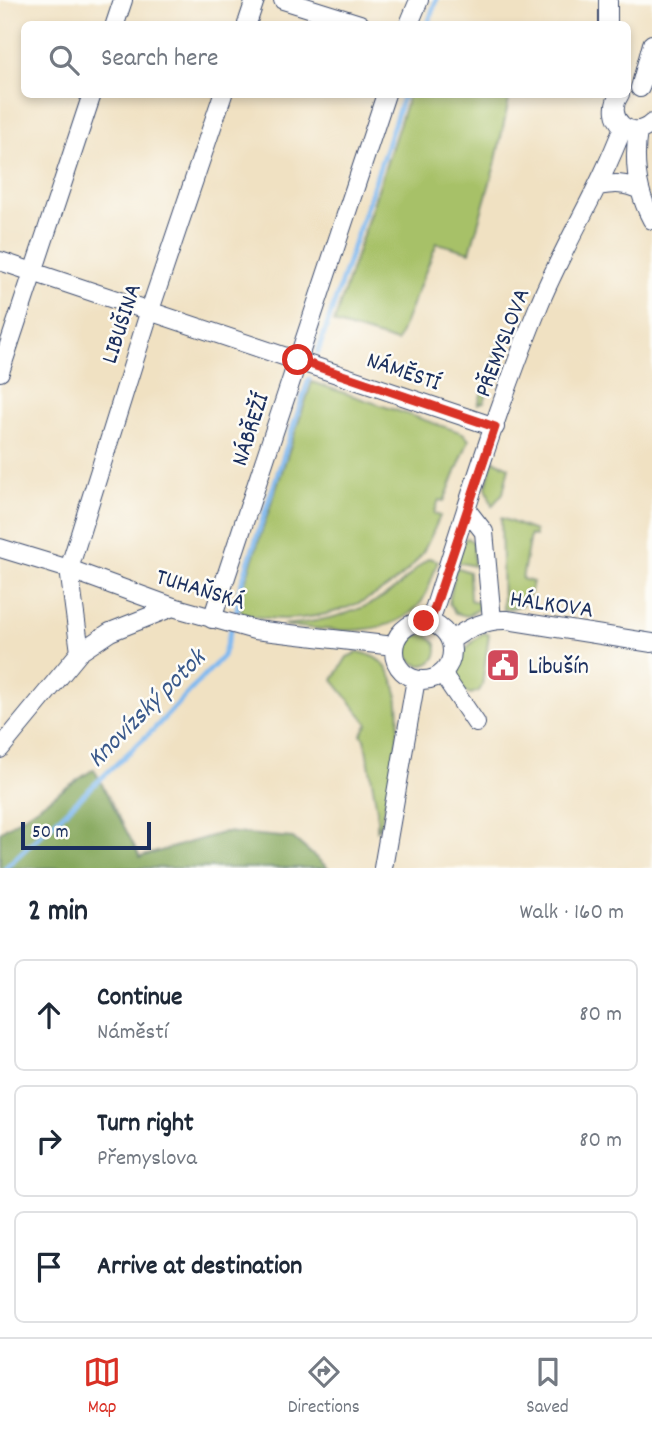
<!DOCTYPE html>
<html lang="en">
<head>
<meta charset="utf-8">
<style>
	body { margin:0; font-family:Dekko,sans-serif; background:#f6f6f7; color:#1f2937 }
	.scale { position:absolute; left:21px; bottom:18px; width:130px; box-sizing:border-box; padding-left:7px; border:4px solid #1b2f5e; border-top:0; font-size:19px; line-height:24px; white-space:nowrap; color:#1b2f5e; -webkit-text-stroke:5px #fdfcf7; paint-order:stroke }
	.stop { position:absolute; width:21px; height:21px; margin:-16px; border:5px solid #d93025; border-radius:50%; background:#fff }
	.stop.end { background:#d93025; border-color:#fff; box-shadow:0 2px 7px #0008 }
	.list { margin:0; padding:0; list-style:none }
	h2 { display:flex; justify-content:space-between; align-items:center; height:91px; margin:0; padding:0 28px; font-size:30px }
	h2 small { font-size:23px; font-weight:400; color:#747a83 }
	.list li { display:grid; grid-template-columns:46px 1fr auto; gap:21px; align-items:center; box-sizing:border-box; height:112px; margin:0 14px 14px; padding:0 14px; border:2px solid #e0e1e3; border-radius:10px }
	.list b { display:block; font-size:26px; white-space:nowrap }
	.list p { margin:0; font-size:23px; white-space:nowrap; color:#747a83 }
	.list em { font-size:23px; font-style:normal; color:#747a83 }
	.icon { flex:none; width:38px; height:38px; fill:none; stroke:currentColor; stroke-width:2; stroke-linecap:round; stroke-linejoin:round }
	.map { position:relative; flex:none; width:652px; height:868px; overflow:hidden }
	.search { position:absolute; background:#fff; box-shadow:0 4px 10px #0003; left:21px; right:21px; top:21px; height:77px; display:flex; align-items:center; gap:18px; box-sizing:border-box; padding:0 24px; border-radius:10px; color:#747a83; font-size:26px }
	.sheet { height:469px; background:#fff }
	nav { display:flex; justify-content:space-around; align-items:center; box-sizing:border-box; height:98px; border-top:2px solid #e0e1e3; background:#fff; font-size:19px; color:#747a83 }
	nav a { display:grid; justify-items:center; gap:4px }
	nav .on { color:#d93025 }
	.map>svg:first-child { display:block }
	.green { fill:#a7c167; stroke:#617862; stroke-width:2 }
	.forest { fill:#85a75c; stroke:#506b5d; stroke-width:2 }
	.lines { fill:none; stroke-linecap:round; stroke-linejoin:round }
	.stream { stroke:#7fb9f0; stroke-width:5 }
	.minor-casing { stroke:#3b4a6d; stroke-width:20 }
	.minor { stroke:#fff; stroke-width:18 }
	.route { stroke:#d93025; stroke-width:9 }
	.labels { text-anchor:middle; stroke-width:5; stroke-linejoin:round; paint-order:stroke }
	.street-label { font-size:24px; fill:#1b2f5e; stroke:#fdfcf7 }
	.poi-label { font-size:24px; fill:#1b2f5e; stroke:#fdfcf7; text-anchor:start }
	.water-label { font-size:26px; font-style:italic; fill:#39588a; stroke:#fdfcf7 }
</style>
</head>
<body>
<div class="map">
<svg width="652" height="868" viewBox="0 0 652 868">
	<rect width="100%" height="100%" fill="#fdfcf7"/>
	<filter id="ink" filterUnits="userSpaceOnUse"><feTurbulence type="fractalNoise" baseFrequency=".0143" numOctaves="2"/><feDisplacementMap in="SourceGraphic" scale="14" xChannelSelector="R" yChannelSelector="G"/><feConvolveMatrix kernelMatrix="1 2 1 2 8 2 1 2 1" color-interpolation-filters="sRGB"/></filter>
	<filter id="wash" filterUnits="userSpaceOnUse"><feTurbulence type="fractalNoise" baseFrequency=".00686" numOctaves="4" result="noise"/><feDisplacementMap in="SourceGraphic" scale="28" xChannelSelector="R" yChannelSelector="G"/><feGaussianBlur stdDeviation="1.57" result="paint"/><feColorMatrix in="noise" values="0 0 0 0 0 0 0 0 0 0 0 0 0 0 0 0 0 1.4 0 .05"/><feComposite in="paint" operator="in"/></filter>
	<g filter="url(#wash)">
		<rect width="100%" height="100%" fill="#f0e1c2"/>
		<!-- green -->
		<path class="green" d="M 409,95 L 510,95 L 495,165 L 470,252 L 437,243 L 397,342 L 334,323 Z
			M 496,351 L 501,352 L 484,402 L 478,404 Z
			M 312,382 L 463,433 L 469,440 L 444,501 L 439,500 L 434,513 L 440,516 C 434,529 429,543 421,555 C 383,607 302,631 241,613 L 242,591 Z
			M 493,460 L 509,467 L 503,493 L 492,506 L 486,487 Z
			M 501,518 L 535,531 L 535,536 L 530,535 L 522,579 L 533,582 C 527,604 527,606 503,610 Z
			M 467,538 L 473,542 L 474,566 L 457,562 L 464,540 Z
			M 429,558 L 438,561 C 433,574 429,589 422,601 C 394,641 323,630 283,625 C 323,622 364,613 396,588 C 408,579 417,566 429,558 Z
			M 456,567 L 469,572 L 470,600 L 479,603 L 478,609 L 467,616 L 455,613 L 449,603 Z
			M 483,633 L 489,634 L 482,686 L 479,691 L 471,694 L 463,691 C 451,668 463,647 483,633 Z
			M407 650a15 15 0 1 1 30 0a15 15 0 1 1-30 0Z
			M 358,652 C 427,662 389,782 380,827 L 377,830 L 377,810 L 365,740 L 361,734 L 368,724 L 333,680 L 347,657 Z"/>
		<!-- forest -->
		<path class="forest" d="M 94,769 L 140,857 L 225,832 L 293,838 L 328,868 L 0,868 L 0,832 Z"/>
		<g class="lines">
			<!-- stream -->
			<path class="stream" d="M 428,24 L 436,0
				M 318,352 L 404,94
				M 5,868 L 154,729 L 223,656 L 237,609 L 239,591 L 309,379"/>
		</g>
	</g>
	<g filter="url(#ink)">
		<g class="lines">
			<!-- minor casing -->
			<g class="minor-casing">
				<path id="minor" d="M 283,0 L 360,24
					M 608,0 L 608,24
					M 115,24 L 123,0
					M 247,24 L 255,0
					M 409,24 L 419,0
					M 640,88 L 652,44
					M 620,94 C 603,118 631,143 652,123
					M 638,131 C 633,162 637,192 652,220
					M 599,186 C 615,183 625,183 640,190
					M 0,261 L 495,427
					M 0,372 L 92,94
					M 466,509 L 484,532 L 492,620
					M 0,548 L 69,569 L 173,607 L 255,630 L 394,646
					M 212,619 L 386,94
					M394 651a29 29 0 1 1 58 0a29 29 0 1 1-58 0Z
					M 430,622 C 464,516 497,408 539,305 C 564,244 600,189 623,127
					M 450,641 C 467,628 486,619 507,620 L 652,643
					M 80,652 L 69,569 L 150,310 L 223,94
					M 442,673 L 476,723
					M 0,749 L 80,652 L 110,632 L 173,607
					M 383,868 L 416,679"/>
			</g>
			<!-- minor -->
			<use href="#minor" class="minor"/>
		</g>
	</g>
	<g class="lines" filter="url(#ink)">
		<!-- route -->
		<path class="route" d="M 298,360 L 495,427 L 430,622 L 424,621"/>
	</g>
	<!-- icons -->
	<defs>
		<g id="civic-square" transform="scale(1.75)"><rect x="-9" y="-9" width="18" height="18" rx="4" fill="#d1495b" stroke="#fdfcf7"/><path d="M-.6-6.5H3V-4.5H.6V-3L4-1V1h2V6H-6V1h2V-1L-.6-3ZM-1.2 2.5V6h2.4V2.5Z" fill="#fff"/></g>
	</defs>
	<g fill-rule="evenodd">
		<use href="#civic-square" x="503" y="665"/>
	</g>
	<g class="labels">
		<!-- street labels -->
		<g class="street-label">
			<text transform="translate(120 323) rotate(-72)" y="8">LIBUŠINA</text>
			<text transform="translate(501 342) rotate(-69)" y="8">PŘEMYSLOVA</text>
			<text transform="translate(404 370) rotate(19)" y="8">NÁMĚSTÍ</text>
			<text transform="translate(249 429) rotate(-72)" y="8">NÁBŘEŽÍ</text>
			<text transform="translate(201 588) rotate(17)" y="8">TUHAŇSKÁ</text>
			<text transform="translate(552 603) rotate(8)" y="8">HÁLKOVA</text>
		</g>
		<!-- poi labels -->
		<g class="poi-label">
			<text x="528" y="673">Libušín</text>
		</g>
		<!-- water labels -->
		<g class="water-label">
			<text transform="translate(145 707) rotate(-45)" y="9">Knovízský potok</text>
		</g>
	</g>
</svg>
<div class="scale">50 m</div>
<div class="stop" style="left:298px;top:360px"></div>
<div class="stop end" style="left:424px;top:621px"></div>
<div class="search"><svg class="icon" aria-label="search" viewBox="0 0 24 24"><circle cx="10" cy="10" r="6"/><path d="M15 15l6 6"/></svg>Search here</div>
</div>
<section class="sheet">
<h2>2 min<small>Walk · 160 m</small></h2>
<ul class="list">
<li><svg class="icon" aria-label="ahead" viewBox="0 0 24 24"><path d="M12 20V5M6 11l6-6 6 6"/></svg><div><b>Continue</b><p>Náměstí</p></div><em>80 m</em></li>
<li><svg class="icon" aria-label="right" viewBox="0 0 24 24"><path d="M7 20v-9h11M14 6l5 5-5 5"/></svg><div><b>Turn right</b><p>Přemyslova</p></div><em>80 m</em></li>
<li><svg class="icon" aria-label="arrive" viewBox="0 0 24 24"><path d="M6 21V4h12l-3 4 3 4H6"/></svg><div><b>Arrive at destination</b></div></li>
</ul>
</section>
<nav>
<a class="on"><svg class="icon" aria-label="map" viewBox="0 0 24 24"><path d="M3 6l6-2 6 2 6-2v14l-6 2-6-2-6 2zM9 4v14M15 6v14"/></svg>Map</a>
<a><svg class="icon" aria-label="directions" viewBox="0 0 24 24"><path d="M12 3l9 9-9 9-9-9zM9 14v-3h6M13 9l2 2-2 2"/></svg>Directions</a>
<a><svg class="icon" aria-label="saved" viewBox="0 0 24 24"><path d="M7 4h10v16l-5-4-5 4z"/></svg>Saved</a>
</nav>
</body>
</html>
